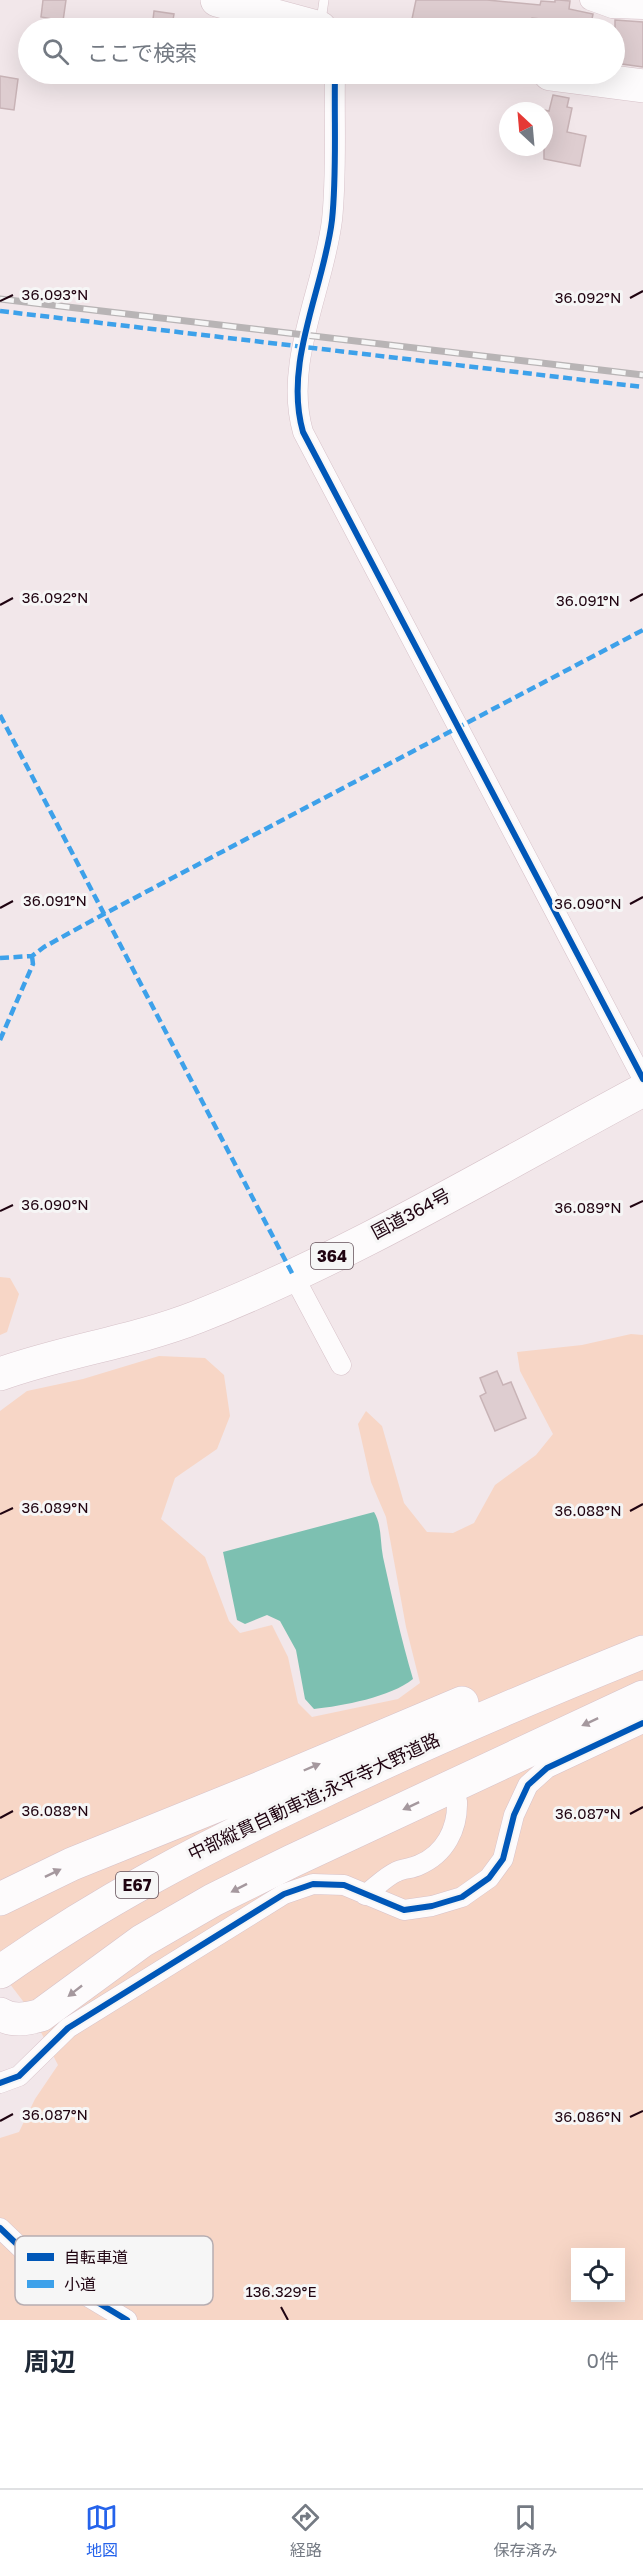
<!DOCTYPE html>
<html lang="ja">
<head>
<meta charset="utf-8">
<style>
	body { margin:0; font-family:"Golos Text","Noto Sans JP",sans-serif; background:#f2f2f3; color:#1f2937 }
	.controls { position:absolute; right:18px; bottom:18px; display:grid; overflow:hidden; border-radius:0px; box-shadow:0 6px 24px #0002 }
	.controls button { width:54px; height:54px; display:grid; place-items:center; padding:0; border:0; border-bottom:2px solid #e0e1e3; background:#fff; color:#1f2937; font:30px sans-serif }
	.compass { position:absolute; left:499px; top:102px; width:54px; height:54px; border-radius:50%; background:#fff; box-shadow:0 6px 24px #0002; rotate:334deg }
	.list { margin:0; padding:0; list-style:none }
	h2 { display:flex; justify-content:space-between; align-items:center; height:78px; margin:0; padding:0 24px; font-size:26px }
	h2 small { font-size:20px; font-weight:400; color:#747a83 }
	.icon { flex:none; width:33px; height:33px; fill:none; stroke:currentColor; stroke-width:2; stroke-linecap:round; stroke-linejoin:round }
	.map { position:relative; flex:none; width:643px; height:2320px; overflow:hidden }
	.search { position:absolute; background:#fff; box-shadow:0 6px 24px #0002; left:18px; right:18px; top:18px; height:66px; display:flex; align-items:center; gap:15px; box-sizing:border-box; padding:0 21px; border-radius:33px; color:#747a83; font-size:22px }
	.sheet { height:168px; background:#fff }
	nav { display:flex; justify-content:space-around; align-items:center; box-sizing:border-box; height:84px; border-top:2px solid #e0e1e3; background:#fff; font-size:16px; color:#747a83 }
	nav a { display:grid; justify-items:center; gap:3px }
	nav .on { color:#2563eb }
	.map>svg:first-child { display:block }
	.green { fill:#f7d6c6; fill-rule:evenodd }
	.water { fill:#7dc0b1 }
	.building { fill:#decdd0; stroke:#c8b3b6; stroke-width:1.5 }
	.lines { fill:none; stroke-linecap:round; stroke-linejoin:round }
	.lane-casing { stroke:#d7c2c9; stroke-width:10 }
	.street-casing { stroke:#d7c2c9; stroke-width:21 }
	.highway-casing { stroke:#d7c2c9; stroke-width:34 }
	.lane { stroke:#fdfbfc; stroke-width:9 }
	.street { stroke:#fdfbfc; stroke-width:20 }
	.highway { stroke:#fdfbfc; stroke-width:33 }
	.rail-casing { stroke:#b8b4b5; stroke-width:7 }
	.rail { stroke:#f6f6f6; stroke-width:4.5; stroke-dasharray:14; stroke-linecap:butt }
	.quiet { stroke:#3da1ea; stroke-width:4.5; stroke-dasharray:9 4.5; stroke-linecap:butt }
	.cycleway-casing { stroke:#f6f6f6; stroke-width:10 }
	.cycleway { stroke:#0057b8; stroke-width:6 }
	.oneway { fill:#a5989e }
	.ticks { fill:none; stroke:#200411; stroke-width:2 }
	.labels { text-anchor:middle; stroke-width:6; stroke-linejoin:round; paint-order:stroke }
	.shield { fill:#f6f6f6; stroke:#604d56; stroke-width:1.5 }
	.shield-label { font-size:16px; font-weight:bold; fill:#200411 }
	.street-label { font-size:18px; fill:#200411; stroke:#f6f6f6 }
	.key { fill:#f6f6f6; stroke:#b6adb1; stroke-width:1.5 }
	.key-label { font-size:16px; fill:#200411 }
	.ticks-label { font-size:15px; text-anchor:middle; fill:#200411; stroke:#f6f6f6; stroke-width:6; stroke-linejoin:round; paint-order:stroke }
</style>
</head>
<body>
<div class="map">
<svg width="643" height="2320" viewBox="0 0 643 2320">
	<rect width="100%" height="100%" fill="#f2e7ea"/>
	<!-- green -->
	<path class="green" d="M 0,1277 L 10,1278 L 19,1294 L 7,1332 L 0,1335 Z
		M 631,1334 L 643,1335 L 643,2320 L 0,2320 L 0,2138 L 19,2132 L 35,2099 L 58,2065 L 29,2009 L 0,1971 L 0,1411 L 27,1391 L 83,1379 L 159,1356 L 205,1358 L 224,1375 L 230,1416 L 217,1449 L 175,1478 L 161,1519 L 205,1557 L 229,1621 L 240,1633 L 272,1625 L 288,1657 L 298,1703 L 312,1717 L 398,1699 L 420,1683 L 406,1627 L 386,1517 L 371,1482 L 358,1424 L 366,1411 L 382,1426 L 404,1503 L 427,1532 L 453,1533 L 474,1523 L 495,1485 L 536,1455 L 553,1434 L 520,1371 L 517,1352 L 582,1345 ZM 576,2252 L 620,2252 L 620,2298 L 576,2298 Z"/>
	<!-- water -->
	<path class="water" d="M 374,1512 C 382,1525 380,1542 383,1557 C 392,1598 401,1638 413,1679 C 391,1697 342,1706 314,1709 L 305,1699 L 296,1650 L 280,1621 L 267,1615 L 245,1624 L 237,1620 L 223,1552 Z"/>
	<!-- building -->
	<path class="building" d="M 43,0 L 66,0 L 63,21 L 41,17 Z
		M 416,0 L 487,0 L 540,5 L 541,1 L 555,2 L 555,0 L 559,0 L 570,1 L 569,9 L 593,14 L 591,24 L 532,18 L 531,28 L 458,28 L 412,19 Z
		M 154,11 L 174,14 L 172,26 L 152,28 Z
		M 615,20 L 643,22 L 643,67 L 615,63 Z
		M 0,76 L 18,79 L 14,110 L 0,108 Z
		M 553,95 L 569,98 L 567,107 L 572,108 L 567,132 L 586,136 L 580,166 L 544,159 L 544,110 L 549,111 Z
		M 497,1371 L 503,1385 L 511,1382 L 526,1418 L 495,1431 L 480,1396 L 486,1393 L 480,1378 Z"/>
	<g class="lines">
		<!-- lane casing -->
		<g class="lane-casing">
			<path id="lane" d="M 321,21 L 324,0"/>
		</g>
		<!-- street casing -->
		<g class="street-casing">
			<path id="street" d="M 590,0 L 612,8 L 643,9
				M 335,74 C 334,121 337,173 332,220 C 324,288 283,363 303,432 L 643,1079
				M 293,1275 L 341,1365
				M 365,1895 C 375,1888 385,1877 396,1872 C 403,1868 411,1869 419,1865 C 445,1854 458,1829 457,1801
				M 0,2083 L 19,2076 L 68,2028 L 284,1894 L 313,1884 L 344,1885 L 404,1910 L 432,1906 L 462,1897 L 489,1878 L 503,1859 L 514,1815 L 528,1785 L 547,1768 L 643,1723
				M 0,2228 L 44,2270 L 127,2320"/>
		</g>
		<!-- highway casing -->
		<g class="highway-casing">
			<path id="highway" d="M 217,0 L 320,28
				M 550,74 L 643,86
				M 0,1374 C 64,1351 133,1342 197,1317 C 352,1256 497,1168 643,1090
				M 0,1899 L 72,1864 L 258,1789 L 462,1703
				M 0,1972 C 99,1902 203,1848 313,1796 C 421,1744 531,1697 643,1652
				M 0,2014 C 13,2022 27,2019 41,2015 L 142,1941 L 213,1900 L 292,1861 L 643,1697"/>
		</g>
		<!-- lane -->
		<use href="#lane" class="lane"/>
		<!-- street -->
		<use href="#street" class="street"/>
		<!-- highway -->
		<use href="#highway" class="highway"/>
		<!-- rail casing -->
		<g class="rail-casing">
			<path id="rail" d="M 0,299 L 643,375"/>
		</g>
		<!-- rail -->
		<use href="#rail" class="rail"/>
		<!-- quiet -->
		<path class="quiet" d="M 0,311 L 643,387
			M 0,715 L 293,1275
			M 0,958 L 32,956 L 44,947 L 104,914 L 643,630
			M 0,1040 L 33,964 L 32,956"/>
		<!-- cycleway casing -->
		<g class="cycleway-casing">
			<path id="cycleway" d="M 335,74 C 334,121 337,173 332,220 C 324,288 283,363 303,432 L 643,1079
				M 0,2083 L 19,2076 L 68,2028 L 284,1894 L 313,1884 L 344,1885 L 404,1910 L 432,1906 L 462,1897 L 489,1878 L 503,1859 L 514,1815 L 528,1785 L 547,1768 L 643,1723
				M 0,2228 L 44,2270 L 127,2320"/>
		</g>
		<!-- cycleway -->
		<use href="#cycleway" class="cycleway"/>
	</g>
	<!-- one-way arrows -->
	<defs><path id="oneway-solid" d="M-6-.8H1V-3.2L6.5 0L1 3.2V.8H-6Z" transform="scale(1.5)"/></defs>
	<g class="oneway">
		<use href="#oneway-solid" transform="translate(590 1722) rotate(155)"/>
		<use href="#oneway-solid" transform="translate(312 1767) rotate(-23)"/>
		<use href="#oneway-solid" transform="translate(411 1806) rotate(155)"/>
		<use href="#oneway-solid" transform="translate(53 1873) rotate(-26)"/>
		<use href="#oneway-solid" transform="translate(239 1888) rotate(153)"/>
		<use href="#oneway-solid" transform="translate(75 1991) rotate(142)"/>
	</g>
	<!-- ticks -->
	<path class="ticks" d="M 630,298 L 643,291M 0,301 L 13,295M 630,601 L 643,594M 0,605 L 13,598M 630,904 L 643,897M 0,908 L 13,901M 630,1207 L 643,1201M 0,1211 L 13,1205M 630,1511 L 643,1504M 0,1514 L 13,1508M 630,1814 L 643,1807M 0,1818 L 13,1811M 630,2117 L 643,2111M 0,2121 L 13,2114M 281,2307 L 288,2320"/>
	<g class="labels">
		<!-- shield labels -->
		<g class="shield">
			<rect x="311" y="1243" width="42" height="26" rx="4.5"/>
			<rect x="116" y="1872" width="42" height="26" rx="4.5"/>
		</g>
		<g class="shield-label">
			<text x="332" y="1262">364</text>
			<text x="137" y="1891">E67</text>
		</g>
		<!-- street labels -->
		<g class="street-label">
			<text transform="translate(411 1214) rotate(-28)" y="6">国道364号</text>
			<text transform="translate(314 1797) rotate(-25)" y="6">中部縦貫自動車道;永平寺大野道路</text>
		</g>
	</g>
	<!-- legend -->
	<rect x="15" y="2236" width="198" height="69" rx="9" class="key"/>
	<rect x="27" y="2253" width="27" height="8" fill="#0057b8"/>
	<rect x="27" y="2280" width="27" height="8" fill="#3da1ea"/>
	<g class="key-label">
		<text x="64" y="2263">自転車道</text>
		<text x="64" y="2290">小道</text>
	</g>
	<g class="ticks-label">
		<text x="55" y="300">36.093°N</text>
		<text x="588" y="303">36.092°N</text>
		<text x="55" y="603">36.092°N</text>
		<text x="588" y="606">36.091°N</text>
		<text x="55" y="906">36.091°N</text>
		<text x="588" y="909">36.090°N</text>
		<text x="55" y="1210">36.090°N</text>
		<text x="588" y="1213">36.089°N</text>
		<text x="55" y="1513">36.089°N</text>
		<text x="588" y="1516">36.088°N</text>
		<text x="55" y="1816">36.088°N</text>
		<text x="588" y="1819">36.087°N</text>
		<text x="55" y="2120">36.087°N</text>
		<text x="588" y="2122">36.086°N</text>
		<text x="281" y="2297">136.329°E</text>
	</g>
</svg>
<div class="controls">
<button><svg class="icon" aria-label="locate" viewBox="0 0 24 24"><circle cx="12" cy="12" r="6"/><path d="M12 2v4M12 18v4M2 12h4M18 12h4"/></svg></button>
</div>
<svg class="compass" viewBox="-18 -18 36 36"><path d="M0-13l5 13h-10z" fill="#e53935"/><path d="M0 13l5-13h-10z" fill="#747a83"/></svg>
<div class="search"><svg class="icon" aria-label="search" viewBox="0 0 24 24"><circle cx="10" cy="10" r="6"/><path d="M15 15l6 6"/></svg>ここで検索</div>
</div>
<section class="sheet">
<h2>周辺<small>0件</small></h2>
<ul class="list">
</ul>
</section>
<nav>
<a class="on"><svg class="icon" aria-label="map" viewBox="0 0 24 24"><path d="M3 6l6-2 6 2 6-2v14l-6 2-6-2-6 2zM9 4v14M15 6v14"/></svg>地図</a>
<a><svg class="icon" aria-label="directions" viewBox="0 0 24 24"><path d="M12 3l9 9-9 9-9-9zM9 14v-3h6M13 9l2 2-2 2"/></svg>経路</a>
<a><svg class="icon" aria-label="saved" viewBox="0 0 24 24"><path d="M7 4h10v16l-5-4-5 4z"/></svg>保存済み</a>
</nav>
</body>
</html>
